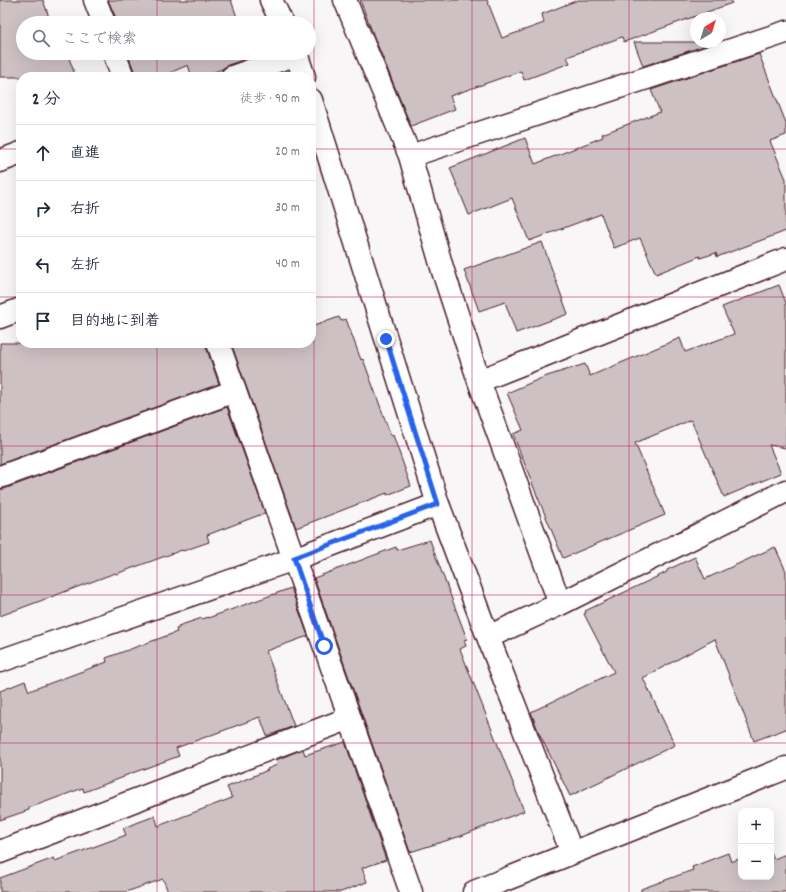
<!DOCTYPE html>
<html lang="ja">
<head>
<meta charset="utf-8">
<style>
	body { margin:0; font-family:Dekko,"Klee One",sans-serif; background:#f6f6f7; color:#1f2937 }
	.controls { position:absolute; right:12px; bottom:12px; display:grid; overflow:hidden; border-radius:8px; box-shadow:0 4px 16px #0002 }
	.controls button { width:36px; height:36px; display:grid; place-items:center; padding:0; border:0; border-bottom:1px solid #e0e1e3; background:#fff; color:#1f2937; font:20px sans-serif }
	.compass { position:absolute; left:690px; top:12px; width:36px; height:36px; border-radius:50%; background:#fff; box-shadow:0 4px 16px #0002; rotate:38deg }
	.stop { position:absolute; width:12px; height:12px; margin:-9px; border:3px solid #2563eb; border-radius:50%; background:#fff }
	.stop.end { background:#2563eb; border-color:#fff; box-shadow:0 1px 4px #0008 }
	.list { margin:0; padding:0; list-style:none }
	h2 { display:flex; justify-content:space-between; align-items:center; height:52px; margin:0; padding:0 16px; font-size:17px }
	h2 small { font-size:13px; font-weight:400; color:#747a83 }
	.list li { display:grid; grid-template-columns:26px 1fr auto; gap:12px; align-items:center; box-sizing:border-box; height:56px; padding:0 16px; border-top:1px solid #e0e1e3 }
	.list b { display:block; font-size:15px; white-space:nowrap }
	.list em { font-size:13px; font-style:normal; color:#747a83 }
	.icon { flex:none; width:22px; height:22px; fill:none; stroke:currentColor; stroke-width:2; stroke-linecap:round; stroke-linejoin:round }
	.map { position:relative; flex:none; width:786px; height:892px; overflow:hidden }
	.search { position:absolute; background:#fff; box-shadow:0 4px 16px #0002; left:16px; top:16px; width:300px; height:44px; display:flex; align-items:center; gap:10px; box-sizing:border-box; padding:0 14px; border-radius:22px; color:#747a83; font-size:15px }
	.panel { position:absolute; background:#fff; box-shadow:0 4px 16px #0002; left:16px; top:72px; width:300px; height:276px; border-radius:16px }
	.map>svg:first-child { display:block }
	.building { fill:#cdc1c4; stroke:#4a1f2b }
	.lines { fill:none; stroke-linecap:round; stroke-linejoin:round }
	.minor-casing { stroke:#4a1f2b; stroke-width:25 }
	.minor { stroke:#fff; stroke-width:22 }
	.route { stroke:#2563eb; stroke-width:5 }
	.grid { fill:none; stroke:#c2185b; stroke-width:1; stroke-opacity:0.55 }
</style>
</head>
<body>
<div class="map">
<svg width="786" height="892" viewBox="0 0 786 892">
	<rect width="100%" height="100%" fill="#f8f6f7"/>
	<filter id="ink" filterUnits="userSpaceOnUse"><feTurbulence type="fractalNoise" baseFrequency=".025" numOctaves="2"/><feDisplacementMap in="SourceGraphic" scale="8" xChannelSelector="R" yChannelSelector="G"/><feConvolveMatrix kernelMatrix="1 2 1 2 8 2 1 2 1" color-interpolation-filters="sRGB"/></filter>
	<g filter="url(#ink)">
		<!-- building -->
		<path class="building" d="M 0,0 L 43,0 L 51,23 L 23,23 L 23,53 L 67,53 L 76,77 L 0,77 Z
			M 108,0 L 231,0 L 239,23 L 116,23 L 116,18 Z
			M 360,0 L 487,0 L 502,38 L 544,23 L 542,14 L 578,0 L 731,0 L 732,3 L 624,42 L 622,37 L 567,57 L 570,63 L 524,80 L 521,71 L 450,96 L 455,109 L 411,126 L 375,39 Z
			M 634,42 L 716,42 L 643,66 Z
			M 127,53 L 250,53 L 252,57 L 228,65 L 222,69 L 201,77 L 192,77 L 188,65 L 160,77 L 135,77 L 135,73 Z
			M 759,54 L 786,123 L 786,135 L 770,141 L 786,179 L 786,231 L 717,257 L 716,253 L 700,258 L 700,256 L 656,274 L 640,238 L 614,248 L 601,214 L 529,241 L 512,198 L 469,215 L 450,168 L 525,138 L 535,164 L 603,137 L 602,134 L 660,112 L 651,90 Z
			M 542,242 L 568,314 L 516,333 L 505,302 L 479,311 L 464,270 Z
			M 779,285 L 786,303 L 786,448 L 769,445 L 781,473 L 724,497 L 691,420 L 635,443 L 665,515 L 563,558 L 536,493 L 513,434 L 523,430 L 507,393 L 544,377 L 585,364 L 590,376 L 680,338 L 685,352 L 734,334 L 722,307 Z
			M 339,317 L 341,321 L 346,319 L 361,360 L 363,359 L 391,436 L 393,435 L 411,486 L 387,495 L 387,493 L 296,528 L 231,343 L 311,343 L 311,327 Z
			M 0,343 L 206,343 L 206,347 L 219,384 L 0,464 Z
			M 227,407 L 265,513 L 207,535 L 209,542 L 183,551 L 182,550 L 116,574 L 115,573 L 0,616 L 0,489 L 4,489 Z
			M 430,540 L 436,557 L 467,639 L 464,640 L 466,646 L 460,649 L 524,811 L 461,836 L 410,852 L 314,578 L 396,547 L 397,550 Z
			M 775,547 L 786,571 L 786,729 L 754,741 L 715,639 L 643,678 L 675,745 L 570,796 L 539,733 L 531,712 L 614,672 L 584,614 L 586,613 L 585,611 L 667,572 L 667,570 L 695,557 L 705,579 Z
			M 291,588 L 308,636 L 266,651 L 294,726 L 267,736 L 260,717 L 176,748 L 179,756 L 124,776 L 124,777 L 84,792 L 83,788 L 29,808 L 29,810 L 0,820 L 0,691 L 25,681 L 29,691 L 107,662 L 106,658 L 177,632 L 176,629 L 179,628 L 178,626 L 202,618 L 203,619 L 208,617 L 208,618 Z
			M 345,742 L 386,860 L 362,868 L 367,882 L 341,892 L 168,892 L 163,879 L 126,892 L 0,892 L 0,878 L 54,858 L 55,861 L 126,835 L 123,828 L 155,816 L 158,826 L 232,798 L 227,787 L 268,770 L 267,769 L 277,765 L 276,760 L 303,749 L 305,755 Z
			M 771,852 L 774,859 L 786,854 L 786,892 L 641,892 L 641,889 L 693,870 L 692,867 L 728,853 L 731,862 L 741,858 L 741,877 L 771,877 Z"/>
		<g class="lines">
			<!-- minor casing -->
			<g class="minor-casing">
				<path id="minor" d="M 95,0 L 104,23
					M 271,0 L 282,23
					M 345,0 L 410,156 L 443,271 L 479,381 L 560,604 L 488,637
					M 114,53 L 123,77
					M 296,53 L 304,77
					M 232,77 L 297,54
					M 311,100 L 438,504 L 488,637 L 572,853
					M 410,156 L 786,32
					M 0,161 L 21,153
					M 0,317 L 21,309
					M 218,343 L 411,892
					M 479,381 L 786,259
					M 0,477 L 235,391
					M 560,604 L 786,491
					M 0,661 L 294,559 L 438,504
					M 0,852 L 350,718
					M 474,892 L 786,768"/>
			</g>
			<!-- minor -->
			<use href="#minor" class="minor"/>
		</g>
	</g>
	<g class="lines" filter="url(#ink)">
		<!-- route -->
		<path class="route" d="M 324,646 L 294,558 L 438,504 L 386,339"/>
	</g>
	<!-- grid -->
	<path class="grid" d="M 157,0 L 157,23M 314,0 L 314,892M 472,0 L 472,892M 629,0 L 629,892M 157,53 L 157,77M 0,149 L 21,149M 311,149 L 786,149M 0,297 L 21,297M 311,297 L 786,297M 157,343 L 157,892M 0,446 L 786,446M 0,595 L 786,595M 0,743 L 786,743"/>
</svg>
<div class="controls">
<button>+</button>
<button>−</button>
</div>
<svg class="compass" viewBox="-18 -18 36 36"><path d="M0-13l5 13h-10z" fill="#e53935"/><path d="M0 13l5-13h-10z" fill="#747a83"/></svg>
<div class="stop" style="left:324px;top:646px"></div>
<div class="stop end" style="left:386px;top:339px"></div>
<div class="search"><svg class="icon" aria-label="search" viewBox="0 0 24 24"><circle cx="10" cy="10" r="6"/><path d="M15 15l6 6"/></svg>ここで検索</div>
<section class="panel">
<h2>2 分<small>徒歩 · 90 m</small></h2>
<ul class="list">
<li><svg class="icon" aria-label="ahead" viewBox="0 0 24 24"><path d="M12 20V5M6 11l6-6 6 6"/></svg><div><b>直進</b></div><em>20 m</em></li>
<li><svg class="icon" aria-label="right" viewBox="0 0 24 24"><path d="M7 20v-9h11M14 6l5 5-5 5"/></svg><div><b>右折</b></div><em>30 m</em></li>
<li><svg class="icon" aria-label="left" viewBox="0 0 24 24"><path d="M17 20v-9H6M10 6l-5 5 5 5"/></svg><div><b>左折</b></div><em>40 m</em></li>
<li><svg class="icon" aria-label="arrive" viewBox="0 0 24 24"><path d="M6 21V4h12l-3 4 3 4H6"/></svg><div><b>目的地に到着</b></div></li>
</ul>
</section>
</div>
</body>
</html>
